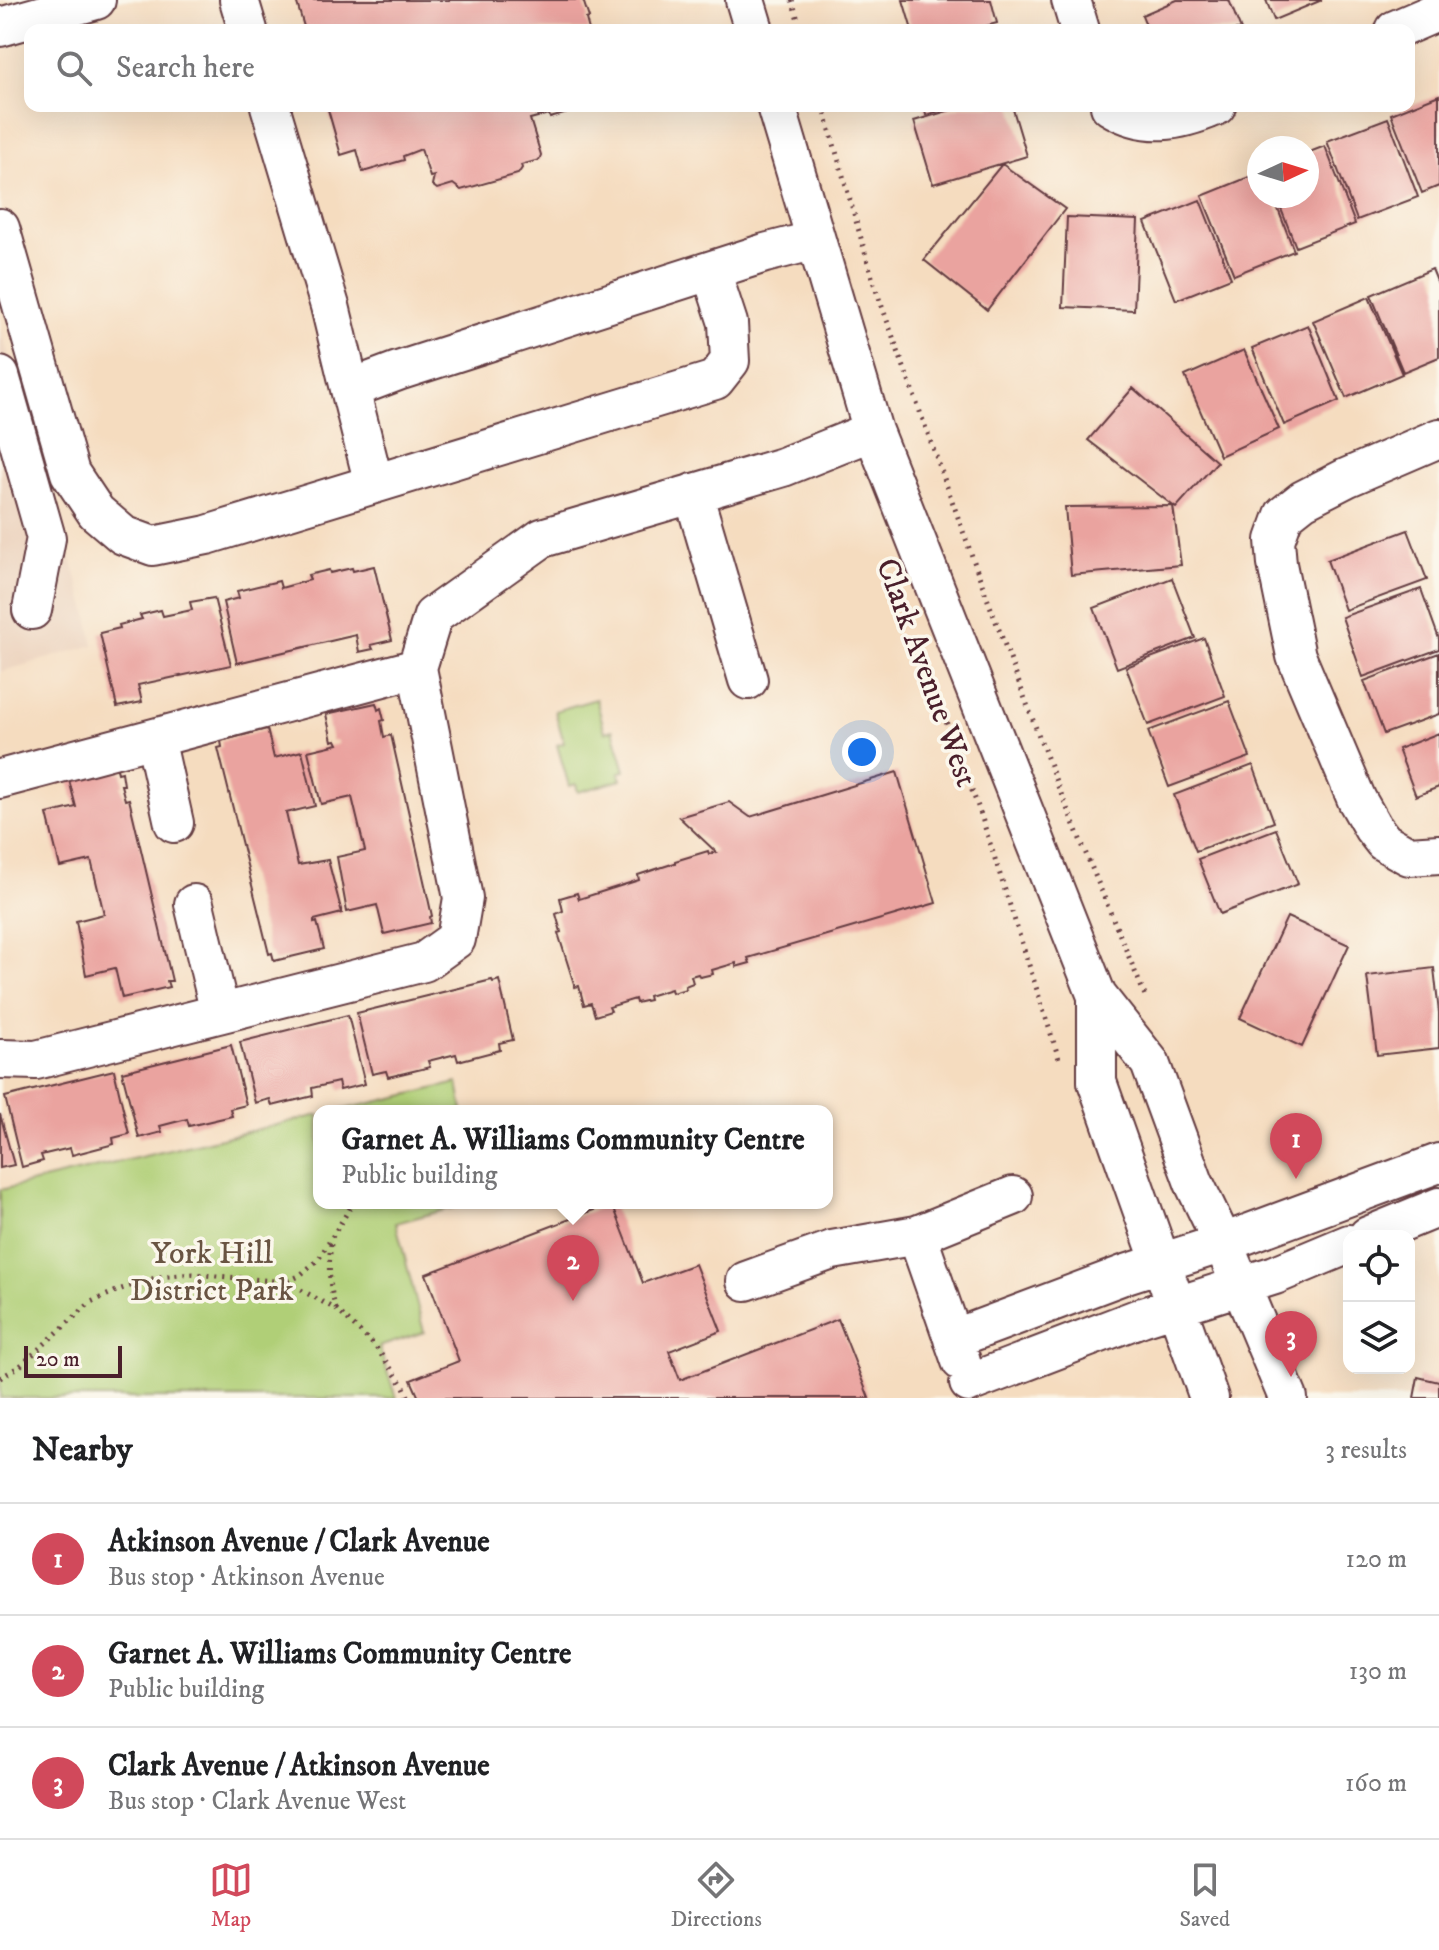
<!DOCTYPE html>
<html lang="en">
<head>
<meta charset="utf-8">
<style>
	body { margin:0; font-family:"IM FELL DW Pica",serif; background:#f2f2f2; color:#202124 }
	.controls { position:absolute; right:24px; bottom:24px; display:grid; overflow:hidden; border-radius:16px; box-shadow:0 8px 32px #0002 }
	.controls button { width:72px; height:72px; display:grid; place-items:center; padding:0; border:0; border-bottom:2px solid #e0e0e0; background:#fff; color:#202124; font:40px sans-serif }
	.compass { position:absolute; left:1247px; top:136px; width:72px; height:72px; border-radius:50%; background:#fff; box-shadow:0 8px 32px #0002; rotate:86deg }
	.scale { position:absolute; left:24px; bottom:20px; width:98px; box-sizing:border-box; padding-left:8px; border:4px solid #4a1f2b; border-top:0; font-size:22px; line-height:28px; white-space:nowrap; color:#4a1f2b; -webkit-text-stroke:6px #fbf7ec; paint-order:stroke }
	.you { position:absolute; left:862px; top:752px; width:28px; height:28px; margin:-20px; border:6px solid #fff; border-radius:50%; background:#1a73e8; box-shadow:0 0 0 12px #1a73e833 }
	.badge { display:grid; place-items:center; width:52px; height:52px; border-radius:50%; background:#d1495b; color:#fff; font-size:26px; font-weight:700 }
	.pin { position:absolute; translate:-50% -66px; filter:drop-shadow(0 2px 4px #0008) }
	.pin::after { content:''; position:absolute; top:42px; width:28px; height:24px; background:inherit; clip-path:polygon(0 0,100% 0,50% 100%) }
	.popup { position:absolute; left:313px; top:1105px; width:520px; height:104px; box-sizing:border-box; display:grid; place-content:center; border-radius:16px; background:#fff; filter:drop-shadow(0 2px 6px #0005); font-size:26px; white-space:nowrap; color:#757577 }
	.popup b { font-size:30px; color:#202124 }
	.popup::after { content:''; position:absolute; left:50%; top:100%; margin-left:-16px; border:16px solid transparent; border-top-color:#fff }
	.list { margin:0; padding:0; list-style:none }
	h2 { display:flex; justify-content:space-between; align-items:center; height:104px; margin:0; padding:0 32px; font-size:34px }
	h2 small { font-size:26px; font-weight:400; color:#757577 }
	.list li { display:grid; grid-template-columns:52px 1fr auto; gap:24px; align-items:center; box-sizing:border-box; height:112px; padding:0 32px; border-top:2px solid #e0e0e0 }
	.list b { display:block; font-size:30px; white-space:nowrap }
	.list p { margin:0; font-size:26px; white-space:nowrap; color:#757577 }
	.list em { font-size:26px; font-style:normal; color:#757577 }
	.icon { flex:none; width:44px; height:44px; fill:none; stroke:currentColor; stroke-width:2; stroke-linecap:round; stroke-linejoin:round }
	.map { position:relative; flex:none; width:1439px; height:1398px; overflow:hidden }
	.search { position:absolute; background:#fff; box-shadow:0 8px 32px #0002; left:24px; right:24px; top:24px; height:88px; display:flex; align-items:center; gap:20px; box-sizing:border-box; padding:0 28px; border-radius:16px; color:#757577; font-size:30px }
	.sheet { height:440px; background:#fff }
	nav { display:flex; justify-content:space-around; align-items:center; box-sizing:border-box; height:112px; border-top:2px solid #e0e0e0; background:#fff; font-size:22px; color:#757577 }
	nav a { display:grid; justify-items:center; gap:4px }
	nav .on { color:#d1495b }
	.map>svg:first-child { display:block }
	.built { fill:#eaceb7 }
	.green { fill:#b0cf77; stroke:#7d7751; stroke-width:2 }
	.building { fill:#eaa39f }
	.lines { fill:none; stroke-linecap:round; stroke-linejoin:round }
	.minor-casing { stroke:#643b41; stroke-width:42 }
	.path { stroke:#643b41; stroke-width:5; stroke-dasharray:2 6; stroke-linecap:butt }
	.minor { stroke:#fff; stroke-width:38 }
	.labels { text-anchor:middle; stroke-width:7; stroke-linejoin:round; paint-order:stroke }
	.street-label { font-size:32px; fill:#4a1f2b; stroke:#fbf7ec }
	.park-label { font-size:32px; fill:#695442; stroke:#fbf7ec }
</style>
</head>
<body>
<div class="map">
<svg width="1439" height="1398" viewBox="0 0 1439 1398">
	<rect width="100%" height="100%" fill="#fbf7ec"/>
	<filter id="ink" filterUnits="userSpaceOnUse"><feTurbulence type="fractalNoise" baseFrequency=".0125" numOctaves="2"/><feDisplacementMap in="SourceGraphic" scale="16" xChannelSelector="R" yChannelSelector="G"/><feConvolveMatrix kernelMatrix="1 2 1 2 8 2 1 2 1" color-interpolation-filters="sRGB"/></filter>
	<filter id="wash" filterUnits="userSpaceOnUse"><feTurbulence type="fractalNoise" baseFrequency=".006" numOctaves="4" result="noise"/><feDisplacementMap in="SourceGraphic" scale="32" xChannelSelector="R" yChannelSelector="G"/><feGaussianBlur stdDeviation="1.8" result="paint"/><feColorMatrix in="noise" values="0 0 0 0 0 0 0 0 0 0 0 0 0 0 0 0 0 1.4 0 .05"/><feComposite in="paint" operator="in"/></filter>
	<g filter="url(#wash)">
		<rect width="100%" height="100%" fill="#f5dcbf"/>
		<!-- built -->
		<path class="built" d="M 0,328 L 87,611 L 94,645 L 0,672 Z"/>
		<!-- green -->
		<path class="green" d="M 596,699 L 605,732 L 613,730 L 625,771 L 619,772 L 621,780 L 578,792 L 576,784 L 569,786 L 557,745 L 564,743 L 555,711 Z
			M 458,1083 L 463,1111 L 337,1111 Z
			M 319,1115 L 319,1203 L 470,1203 L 396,1223 L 424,1332 L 379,1347 L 396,1398 L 0,1398 L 0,1190 Z"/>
		<g id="blocks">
			<!-- building -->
			<path class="building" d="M 296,0 L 583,0 L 589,18 L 586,19 L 589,30 L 305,30 Z
				M 903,0 L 991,0 L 997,23 L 971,30 L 912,30 Z
				M 1177,0 L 1229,0 L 1241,30 L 1148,30 L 1142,15 Z
				M 1266,0 L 1322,0 L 1274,20 Z
				M 1439,95 L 1439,186 L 1422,193 L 1391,114 Z
				M 327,106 L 589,106 L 589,107 L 550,118 L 549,114 L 530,119 L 541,155 L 539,160 L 521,165 L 522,168 L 518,174 L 461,190 L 453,184 L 437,189 L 432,185 L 434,176 L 430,177 L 421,149 L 403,156 L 404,160 L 363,172 L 357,150 L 341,155 Z
				M 924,106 L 952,106 L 952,107 L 926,115 Z
				M 964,106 L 1012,106 L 1027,156 L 933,184 L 914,121 Z
				M 1388,118 L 1418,197 L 1357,220 L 1327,141 Z
				M 1325,146 L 1355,224 L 1296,247 L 1276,196 L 1307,196 L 1307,153 Z
				M 1002,164 L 1065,209 L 987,310 L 924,260 Z
				M 1259,173 L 1259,196 L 1273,196 L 1294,251 L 1234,275 L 1202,196 Z
				M 1200,200 L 1231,278 L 1176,300 L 1145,222 Z
				M 1067,217 L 1138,220 L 1134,310 L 1063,307 Z
				M 1432,269 L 1439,286 L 1439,357 L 1403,372 L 1371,295 Z
				M 1369,297 L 1402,374 L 1346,398 L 1313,321 Z
				M 1308,325 L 1339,401 L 1284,425 L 1252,348 Z
				M 1244,350 L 1279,429 L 1220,456 L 1185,376 Z
				M 1133,388 L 1217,462 L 1176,508 L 1088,440 Z
				M 1173,506 L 1181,565 L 1071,575 L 1065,507 Z
				M 1408,530 L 1427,580 L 1345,610 L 1327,560 Z
				M 374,566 L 392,640 L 371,645 L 373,649 L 359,652 L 356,635 L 237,663 L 223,602 L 239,598 L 237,591 L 279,581 L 281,588 L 310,580 L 308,575 L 329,570 L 330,573 L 352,568 L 353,571 Z
				M 1172,578 L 1195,638 L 1117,668 L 1094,608 Z
				M 1421,589 L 1439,639 L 1439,649 L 1363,677 L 1342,617 Z
				M 214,598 L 231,665 L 138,685 L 142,702 L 117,707 L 100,633 L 120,628 L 119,625 L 142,619 L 140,615 L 161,610 L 163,616 L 192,610 L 190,602 Z
				M 1204,638 L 1225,696 L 1148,725 L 1126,667 Z
				M 1439,653 L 1439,714 L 1384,734 L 1364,681 Z
				M 1229,701 L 1250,757 L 1169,787 L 1148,731 Z
				M 376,703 L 378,710 L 381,708 L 384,720 L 381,721 L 384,737 L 391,735 L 432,916 L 430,917 L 431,923 L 384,934 L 377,905 L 347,912 L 337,857 L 365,851 L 352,797 L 321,804 L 308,751 L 338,744 L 336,740 L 332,741 L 326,714 Z
				M 267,729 L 274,758 L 302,751 L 315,806 L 286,813 L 298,865 L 328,860 L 342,913 L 314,920 L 314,923 L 317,922 L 324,949 L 274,961 L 272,953 L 269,954 L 218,748 L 222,747 L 221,741 Z
				M 1439,733 L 1439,787 L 1416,796 L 1398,749 Z
				M 116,765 L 118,773 L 122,772 L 124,785 L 121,785 L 125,800 L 129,799 L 172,981 L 167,981 L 169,987 L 122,998 L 115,968 L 86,975 L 76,921 L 104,914 L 91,860 L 60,867 L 47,814 L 76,807 L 68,776 Z
				M 1253,765 L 1274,822 L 1196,851 L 1174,795 Z
				M 897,772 L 936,903 L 748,958 L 750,963 L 736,967 L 736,963 L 712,970 L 713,974 L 700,977 L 698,974 L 691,976 L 693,983 L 685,986 L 686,989 L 672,993 L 671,989 L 648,996 L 649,1000 L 636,1003 L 635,999 L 609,1007 L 611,1011 L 595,1016 L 591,1003 L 584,1005 L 579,986 L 575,987 L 558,933 L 561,932 L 556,914 L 563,911 L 560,898 L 577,893 L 579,899 L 639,880 L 638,875 L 675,863 L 675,861 L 708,851 L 709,854 L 716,852 L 679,817 L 729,802 L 750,817 Z
				M 1276,829 L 1298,884 L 1220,914 L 1198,859 Z
				M 1287,917 L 1349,945 L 1302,1047 L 1240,1018 Z
				M 1434,968 L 1439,1013 L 1439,1048 L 1377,1055 L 1367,976 Z
				M 492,980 L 493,982 L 499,980 L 513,1040 L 499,1043 L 500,1050 L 458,1061 L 456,1054 L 428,1061 L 430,1067 L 388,1077 L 386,1071 L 372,1074 L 357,1013 Z
				M 348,1015 L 365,1084 L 340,1090 L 338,1082 L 312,1088 L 313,1096 L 272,1106 L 270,1099 L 255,1103 L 240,1042 Z
				M 231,1045 L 246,1105 L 230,1109 L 232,1116 L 189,1126 L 187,1119 L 160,1126 L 162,1132 L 139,1138 L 122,1072 Z
				M 114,1070 L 129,1134 L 113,1138 L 114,1144 L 72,1155 L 70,1148 L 41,1155 L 43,1161 L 22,1167 L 5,1097 Z
				M 0,1114 L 14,1165 L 0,1168 Z
				M 612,1203 L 643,1283 L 695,1264 L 721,1331 L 669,1351 L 680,1380 L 838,1319 L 869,1398 L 419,1398 L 411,1380 L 459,1361 L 426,1274 Z
				M 1418,1377 L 1439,1382 L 1439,1398 L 1414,1398 Z"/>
		</g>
	</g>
	<g filter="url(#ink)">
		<use href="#blocks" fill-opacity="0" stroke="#643b41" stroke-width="2"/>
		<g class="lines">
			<!-- minor casing -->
			<g class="minor-casing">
				<path id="minor" d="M 239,0 L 248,30
					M 745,0 L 754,30
					M 1071,0 L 1080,30
					M 0,27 L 96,0
					M 1395,30 L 1439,11
					M 270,106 L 330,306 L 350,389 L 398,371 L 765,253 L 816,240
					M 776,106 L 873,431 L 1097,996 L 1150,1063 L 1194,1183 L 1223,1243 L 1288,1398
					M 1110,106 C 1146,128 1179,122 1216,106
					M 0,228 L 70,473 L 96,512 L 123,535 L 153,546 L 207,535 L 715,380 L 730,361 L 728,323 L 711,271
					M 0,376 L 46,538 L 32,610
					M 350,389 L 374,484
					M 1439,438 L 1346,478 L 1303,500 L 1284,515 L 1275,540 L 1277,564 L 1296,656 L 1357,800 L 1373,828 L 1384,842 L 1409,856 L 1439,854
					M 693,493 L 748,680
					M 155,738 L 174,823
					M 0,779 L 417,668
					M 194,904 L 220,1013
					M 1097,996 L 1097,1082 L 1209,1398
					M 0,1059 L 36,1060 L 424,962 L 456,939 L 463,898 L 417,668 L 433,616 L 542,538 L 783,467 L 873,431
					M 917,1235 L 961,1361
					M 1368,1236 L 1439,1207
					M 746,1281 L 832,1250 L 917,1235 L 1013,1196
					M 953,1339 L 1126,1274 L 1223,1243 L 1439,1163
					M 969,1383 L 1142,1317 L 1275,1275 L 1349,1244"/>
			</g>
			<!-- path -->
			<path class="path" d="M 792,0 L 801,30
				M 823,106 L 875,287 L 986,595 L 1057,784 L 1146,998
				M 938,700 L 980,812 L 1060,1062
				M 331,1244 C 328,1267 329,1287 336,1309
				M 288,1281 L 299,1276 L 318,1260 L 353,1203
				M 0,1378 L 20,1366 L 91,1302 L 121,1289 L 158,1277 L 193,1274 L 287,1282 L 337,1310 L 375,1346 L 404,1387 L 409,1398"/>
			<!-- minor -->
			<use href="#minor" class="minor"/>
		</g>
	</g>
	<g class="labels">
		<!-- street labels -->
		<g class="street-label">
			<text transform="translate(928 672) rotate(70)" y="11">Clark Avenue West</text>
		</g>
		<!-- park labels -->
		<g class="park-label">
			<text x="212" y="1263">York Hill<tspan x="212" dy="37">District Park</tspan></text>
		</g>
	</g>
</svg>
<div class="controls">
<button><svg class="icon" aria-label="locate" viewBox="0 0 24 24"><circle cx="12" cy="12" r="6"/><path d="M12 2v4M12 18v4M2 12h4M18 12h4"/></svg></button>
<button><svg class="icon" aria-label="layers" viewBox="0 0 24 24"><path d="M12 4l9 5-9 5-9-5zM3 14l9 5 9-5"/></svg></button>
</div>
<svg class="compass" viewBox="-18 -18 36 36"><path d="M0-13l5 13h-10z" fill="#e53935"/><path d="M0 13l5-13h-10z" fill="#757577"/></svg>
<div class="scale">20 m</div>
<div class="you"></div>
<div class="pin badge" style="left:1296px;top:1179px">1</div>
<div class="pin badge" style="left:573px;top:1301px">2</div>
<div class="popup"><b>Garnet A. Williams Community Centre</b>Public building</div>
<div class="pin badge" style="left:1291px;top:1377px">3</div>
<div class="search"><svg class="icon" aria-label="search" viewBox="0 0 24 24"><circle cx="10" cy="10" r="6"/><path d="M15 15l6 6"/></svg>Search here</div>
</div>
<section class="sheet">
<h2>Nearby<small>3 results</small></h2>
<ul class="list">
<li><span class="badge">1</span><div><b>Atkinson Avenue / Clark Avenue</b><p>Bus stop · Atkinson Avenue</p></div><em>120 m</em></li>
<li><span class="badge">2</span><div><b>Garnet A. Williams Community Centre</b><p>Public building</p></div><em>130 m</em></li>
<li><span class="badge">3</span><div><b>Clark Avenue / Atkinson Avenue</b><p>Bus stop · Clark Avenue West</p></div><em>160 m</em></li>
</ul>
</section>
<nav>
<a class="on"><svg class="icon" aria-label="map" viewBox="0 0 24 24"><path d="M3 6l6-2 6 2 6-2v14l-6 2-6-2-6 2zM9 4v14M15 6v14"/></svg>Map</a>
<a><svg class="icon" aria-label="directions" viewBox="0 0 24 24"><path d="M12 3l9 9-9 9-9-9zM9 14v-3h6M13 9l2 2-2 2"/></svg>Directions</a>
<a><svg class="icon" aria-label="saved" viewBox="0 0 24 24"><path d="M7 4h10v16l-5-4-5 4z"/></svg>Saved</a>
</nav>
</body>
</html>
